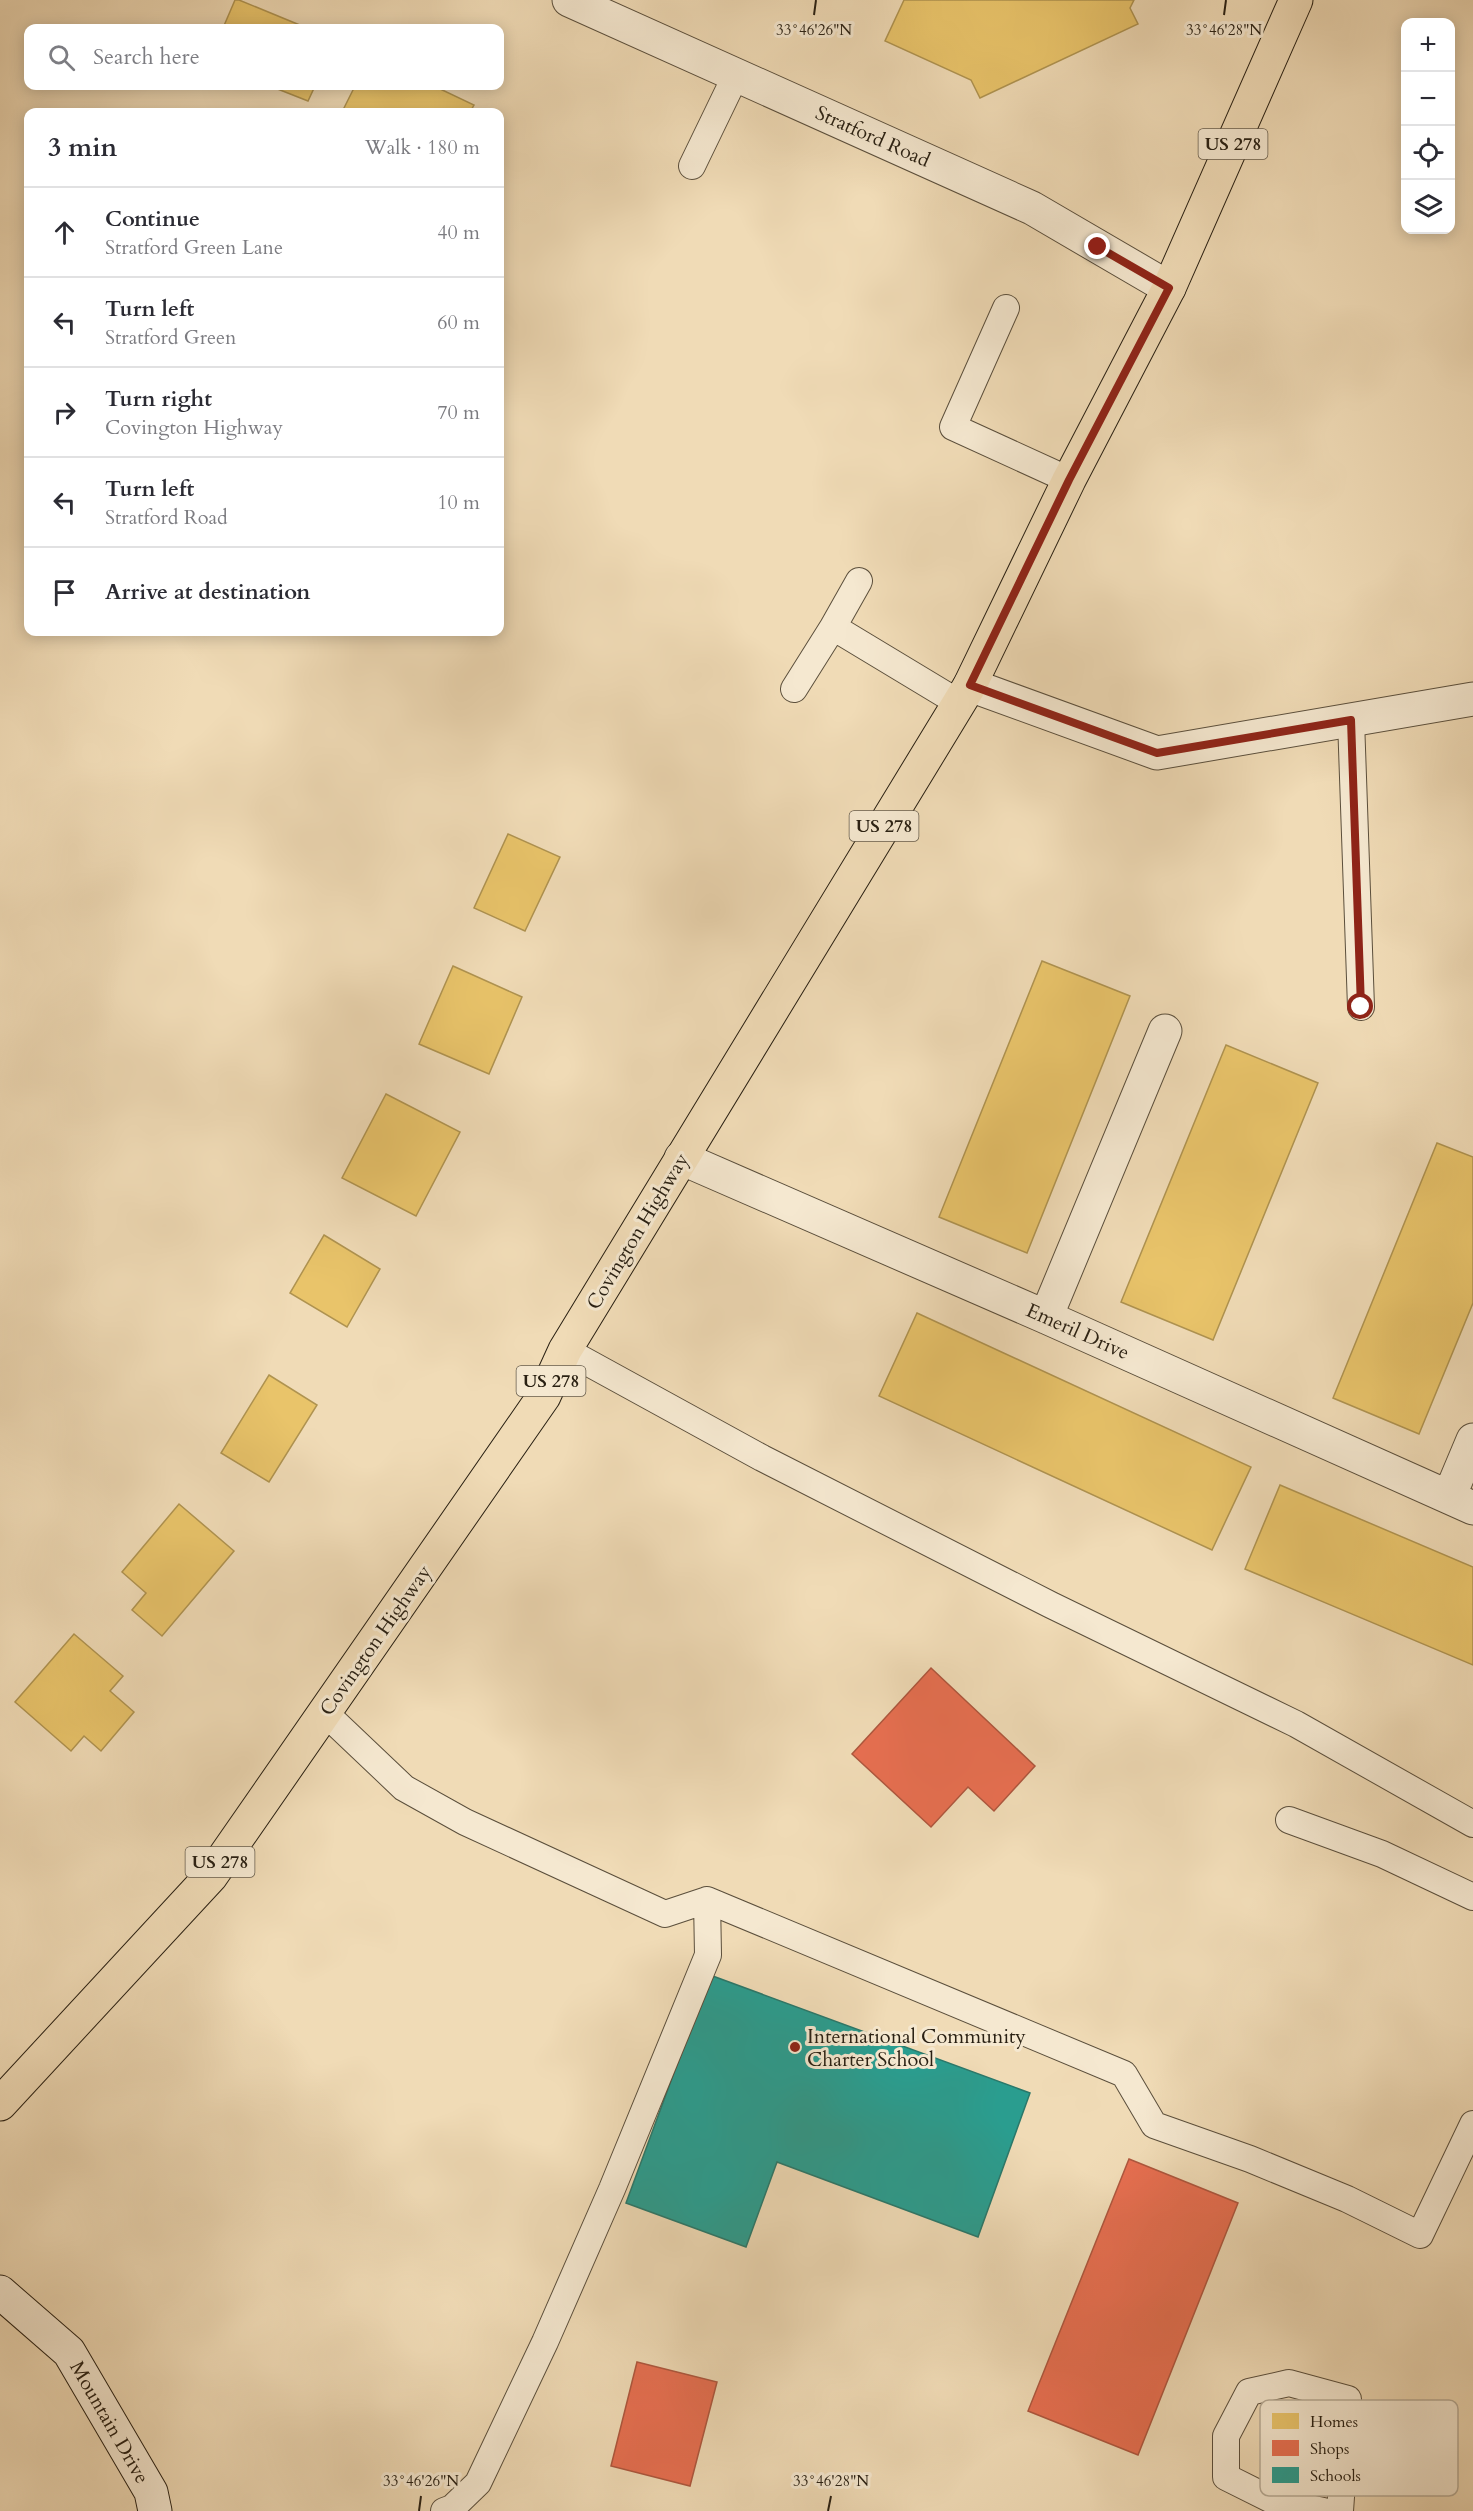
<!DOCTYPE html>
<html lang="en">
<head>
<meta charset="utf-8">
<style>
	body { margin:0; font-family:Cardo,serif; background:#f7f7f7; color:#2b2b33 }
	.controls { position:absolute; right:18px; top:18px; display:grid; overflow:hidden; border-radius:12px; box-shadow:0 3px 15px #0003 }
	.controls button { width:54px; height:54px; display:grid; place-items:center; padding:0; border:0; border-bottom:2px solid #e1e1e2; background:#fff; color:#2b2b33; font:30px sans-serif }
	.stop { position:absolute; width:18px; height:18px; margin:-14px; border:4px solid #8f2418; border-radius:50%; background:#fff }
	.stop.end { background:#8f2418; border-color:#fff; box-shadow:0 2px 6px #0008 }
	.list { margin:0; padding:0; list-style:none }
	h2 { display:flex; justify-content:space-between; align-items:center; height:78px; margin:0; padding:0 24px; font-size:26px }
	h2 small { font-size:20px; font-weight:400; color:#7c7c81 }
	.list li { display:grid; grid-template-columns:39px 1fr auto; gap:18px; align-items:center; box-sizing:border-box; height:90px; padding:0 24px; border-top:2px solid #e1e1e2 }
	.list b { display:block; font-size:22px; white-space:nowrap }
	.list p { margin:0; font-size:20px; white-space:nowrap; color:#7c7c81 }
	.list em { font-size:20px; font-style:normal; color:#7c7c81 }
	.icon { flex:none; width:33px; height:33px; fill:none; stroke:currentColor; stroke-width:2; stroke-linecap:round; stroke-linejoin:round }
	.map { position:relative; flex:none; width:1473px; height:2511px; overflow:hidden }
	.search { position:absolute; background:#fff; box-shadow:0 3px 15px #0003; left:24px; top:24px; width:480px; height:66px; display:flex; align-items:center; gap:15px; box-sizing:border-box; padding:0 21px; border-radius:12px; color:#7c7c81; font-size:22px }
	.panel { position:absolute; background:#fff; box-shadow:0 3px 15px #0003; left:24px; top:108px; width:480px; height:528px; border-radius:12px }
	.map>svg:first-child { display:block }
	.homes { fill:#e9c46a; stroke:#af9350; stroke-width:1.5 }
	.shops { fill:#e76f51; stroke:#ae573e; stroke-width:1.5 }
	.schools { fill:#2a9d8f; stroke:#2a786a; stroke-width:1.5 }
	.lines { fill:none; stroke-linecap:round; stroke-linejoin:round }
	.lane-casing { stroke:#5b4f3c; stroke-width:28 }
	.street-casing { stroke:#5b4f3c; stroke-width:35 }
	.secondary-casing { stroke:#292013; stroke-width:35 }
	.primary-casing { stroke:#292013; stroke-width:35 }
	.lane { stroke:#f5e8d0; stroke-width:26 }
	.street { stroke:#f5e8d0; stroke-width:33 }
	.secondary { stroke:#f5e8d0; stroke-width:33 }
	.primary { stroke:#f0dbb6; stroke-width:33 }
	.route { stroke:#8f2418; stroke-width:8 }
	.ticks { fill:none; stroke:#292013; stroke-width:2 }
	.poi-dot { fill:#8f2418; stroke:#f5e8d0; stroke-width:2 }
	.labels { text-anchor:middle; stroke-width:6; stroke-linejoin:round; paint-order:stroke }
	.shield { fill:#f5e8d0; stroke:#665c4c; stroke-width:1.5 }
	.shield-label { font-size:18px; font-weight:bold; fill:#292013 }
	.street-label { font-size:20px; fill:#292013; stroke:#f5e8d0 }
	.poi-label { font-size:20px; fill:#292013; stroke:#f5e8d0; text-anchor:start }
	.key { fill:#f5e8d0; stroke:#b8ac97; stroke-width:1.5 }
	.key-label { font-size:16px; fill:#292013 }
	.ticks-label { font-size:15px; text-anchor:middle; fill:#292013; stroke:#f5e8d0; stroke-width:6; stroke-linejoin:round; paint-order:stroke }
</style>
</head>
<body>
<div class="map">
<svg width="1473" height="2511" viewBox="0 0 1473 2511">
	<rect width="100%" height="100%" fill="#f0dbb6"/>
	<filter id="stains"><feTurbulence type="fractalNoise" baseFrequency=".00333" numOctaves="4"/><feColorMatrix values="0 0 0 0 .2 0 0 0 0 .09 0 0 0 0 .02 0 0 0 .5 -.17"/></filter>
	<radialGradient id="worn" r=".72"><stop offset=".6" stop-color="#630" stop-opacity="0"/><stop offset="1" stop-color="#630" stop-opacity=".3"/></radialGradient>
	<!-- homes -->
	<path class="homes" d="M 235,0 L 239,0 L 307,28 L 223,28 Z
		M 904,0 L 1134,0 L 1130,8 L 1138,24 L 980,98 L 971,80 L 885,41 Z
		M 270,86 L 315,86 L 308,101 Z
		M 355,86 L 434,86 L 474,105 L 470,112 L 342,112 Z
		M 508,834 L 560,857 L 525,931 L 474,908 Z
		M 1042,961 L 1130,996 L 1027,1253 L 939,1217 Z
		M 453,966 L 522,997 L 489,1074 L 419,1044 Z
		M 1226,1045 L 1318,1083 L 1213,1340 L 1121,1302 Z
		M 386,1094 L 460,1132 L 416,1216 L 342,1178 Z
		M 1437,1143 L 1473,1157 L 1473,1303 L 1419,1434 L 1333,1398 Z
		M 324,1235 L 380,1269 L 347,1327 L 290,1293 Z
		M 917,1313 L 1251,1467 L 1212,1550 L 879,1396 Z
		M 269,1375 L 317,1405 L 269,1482 L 221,1453 Z
		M 1280,1485 L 1473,1567 L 1473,1665 L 1245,1569 Z
		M 179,1504 L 234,1551 L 162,1636 L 132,1610 L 146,1593 L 122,1572 Z
		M 74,1634 L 123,1676 L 110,1691 L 134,1712 L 101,1751 L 84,1736 L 71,1751 L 15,1702 Z"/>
	<!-- shops -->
	<path class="shops" d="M 931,1668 L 1035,1766 L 994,1811 L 968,1787 L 931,1827 L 852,1754 Z
		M 1129,2159 L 1238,2203 L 1138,2455 L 1028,2411 Z
		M 637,2362 L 717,2382 L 690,2486 L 611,2466 Z"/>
	<!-- schools -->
	<path class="schools" d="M 710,1975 L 1030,2093 L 978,2237 L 777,2162 L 746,2247 L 626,2203 Z"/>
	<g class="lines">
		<!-- lane casing -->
		<g class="lane-casing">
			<path id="lane" d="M 692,166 L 736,75
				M 1006,308 L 953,427 L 1069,480
				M 859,581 L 833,627 L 959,703
				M 794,689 L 833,627
				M 1351,720 L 1361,1007
				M 565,1350 L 762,1458 L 1051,1605 L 1296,1724 L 1473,1824
				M 324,1712 L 404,1788 L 465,1822 L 665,1914 L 707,1900 L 1124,2074 L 1154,2125 L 1250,2159 L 1347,2199 L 1420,2235 L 1473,2124
				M 1289,1820 L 1382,1854 L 1473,1897
				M 444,2511 L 452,2508 L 478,2483 L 545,2342 L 612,2189 L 708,1955 L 707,1900
				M 1323,2511 L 1272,2500 L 1226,2477 L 1226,2436 L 1249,2392 L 1289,2383 L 1348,2399 L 1340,2511"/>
		</g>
		<!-- street casing -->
		<g class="street-casing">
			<path id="street" d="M 569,0 L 1032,208 L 1169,288
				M 970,685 L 1157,753 L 1473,699
				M 681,1158 L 1046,1317 L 1473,1508
				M 1046,1317 L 1165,1031
				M 1449,1497 L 1473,1440"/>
		</g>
		<!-- secondary casing -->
		<g class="secondary-casing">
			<path id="secondary" d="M 0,2292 L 69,2352 L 151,2492 L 155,2511"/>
		</g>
		<!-- primary casing -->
		<g class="primary-casing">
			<path id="primary" d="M 0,2104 L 211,1876 L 544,1396 L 565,1350 L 970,685 L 1069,480 L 1169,288 L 1296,0"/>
		</g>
		<!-- lane -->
		<use href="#lane" class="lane"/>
		<!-- street -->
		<use href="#street" class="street"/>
		<!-- secondary -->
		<use href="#secondary" class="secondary"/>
		<!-- primary -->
		<use href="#primary" class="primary"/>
	</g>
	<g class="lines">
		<!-- route -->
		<path class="route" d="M 1098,247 L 1169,288 L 1069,480 L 970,685 L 1157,753 L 1351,720 L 1361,1007"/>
	</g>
	<!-- ticks -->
	<path class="ticks" d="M 814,15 L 816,0M 1224,15 L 1226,0M 419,2511 L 421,2496M 828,2511 L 831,2496"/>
	<!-- markers -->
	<circle class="poi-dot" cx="795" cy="2047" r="6"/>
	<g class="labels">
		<!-- shield labels -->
		<g class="shield">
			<rect x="1198.5" y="129" width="69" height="30" rx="4.5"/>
			<rect x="849.5" y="811" width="69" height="30" rx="4.5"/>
			<rect x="516.5" y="1366" width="69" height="30" rx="4.5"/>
			<rect x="185.5" y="1847" width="69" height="30" rx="4.5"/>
		</g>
		<g class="shield-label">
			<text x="1233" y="150">US 278</text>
			<text x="884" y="832">US 278</text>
			<text x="551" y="1387">US 278</text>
			<text x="220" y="1868">US 278</text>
		</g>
		<!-- street labels -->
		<g class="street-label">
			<text transform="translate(873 136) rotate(24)" y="7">Stratford Road</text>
			<text transform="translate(637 1231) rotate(-59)" y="7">Covington Highway</text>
			<text transform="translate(1078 1331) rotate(24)" y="7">Emeril Drive</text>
			<text transform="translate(375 1640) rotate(-55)" y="7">Covington Highway</text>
			<text transform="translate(110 2422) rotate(60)" y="7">Mountain Drive</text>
		</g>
		<!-- poi labels -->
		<g class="poi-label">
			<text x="807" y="2043">International Community<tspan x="807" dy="23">Charter School</tspan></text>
		</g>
	</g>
	<!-- legend -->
	<rect x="1260" y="2400" width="198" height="96" rx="9" class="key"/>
	<rect x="1272" y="2413" width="27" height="16" fill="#e9c46a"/>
	<rect x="1272" y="2440" width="27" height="16" fill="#e76f51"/>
	<rect x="1272" y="2467" width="27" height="16" fill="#2a9d8f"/>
	<g class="key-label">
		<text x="1310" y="2427">Homes</text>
		<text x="1310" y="2454">Shops</text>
		<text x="1310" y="2481">Schools</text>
	</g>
	<g class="ticks-label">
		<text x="814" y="35">33°46'26"N</text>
		<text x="1224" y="35">33°46'28"N</text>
		<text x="421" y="2486">33°46'26"N</text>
		<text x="831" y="2486">33°46'28"N</text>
	</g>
	<rect width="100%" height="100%" filter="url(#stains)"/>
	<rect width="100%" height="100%" fill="url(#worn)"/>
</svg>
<div class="controls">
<button>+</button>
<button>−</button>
<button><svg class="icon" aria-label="locate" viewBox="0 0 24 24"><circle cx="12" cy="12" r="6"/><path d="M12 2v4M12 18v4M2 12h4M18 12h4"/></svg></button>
<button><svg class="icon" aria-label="layers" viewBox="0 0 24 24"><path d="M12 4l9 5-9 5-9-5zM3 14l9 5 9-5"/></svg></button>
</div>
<div class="stop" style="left:1361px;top:1007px"></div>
<div class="stop end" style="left:1098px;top:247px"></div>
<div class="search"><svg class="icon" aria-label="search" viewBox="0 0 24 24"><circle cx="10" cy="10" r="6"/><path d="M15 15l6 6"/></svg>Search here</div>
<section class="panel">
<h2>3 min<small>Walk · 180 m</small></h2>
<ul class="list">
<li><svg class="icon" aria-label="ahead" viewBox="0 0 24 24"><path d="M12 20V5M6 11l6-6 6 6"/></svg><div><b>Continue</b><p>Stratford Green Lane</p></div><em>40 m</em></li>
<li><svg class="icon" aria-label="left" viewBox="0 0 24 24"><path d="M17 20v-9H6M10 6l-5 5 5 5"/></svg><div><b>Turn left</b><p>Stratford Green</p></div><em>60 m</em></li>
<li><svg class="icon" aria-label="right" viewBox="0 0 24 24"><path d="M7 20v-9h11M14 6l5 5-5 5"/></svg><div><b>Turn right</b><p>Covington Highway</p></div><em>70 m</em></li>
<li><svg class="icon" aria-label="left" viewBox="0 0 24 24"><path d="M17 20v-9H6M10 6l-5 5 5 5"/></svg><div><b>Turn left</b><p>Stratford Road</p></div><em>10 m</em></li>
<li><svg class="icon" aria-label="arrive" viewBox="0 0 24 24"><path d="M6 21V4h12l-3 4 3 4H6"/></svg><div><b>Arrive at destination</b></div></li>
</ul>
</section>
</div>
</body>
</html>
